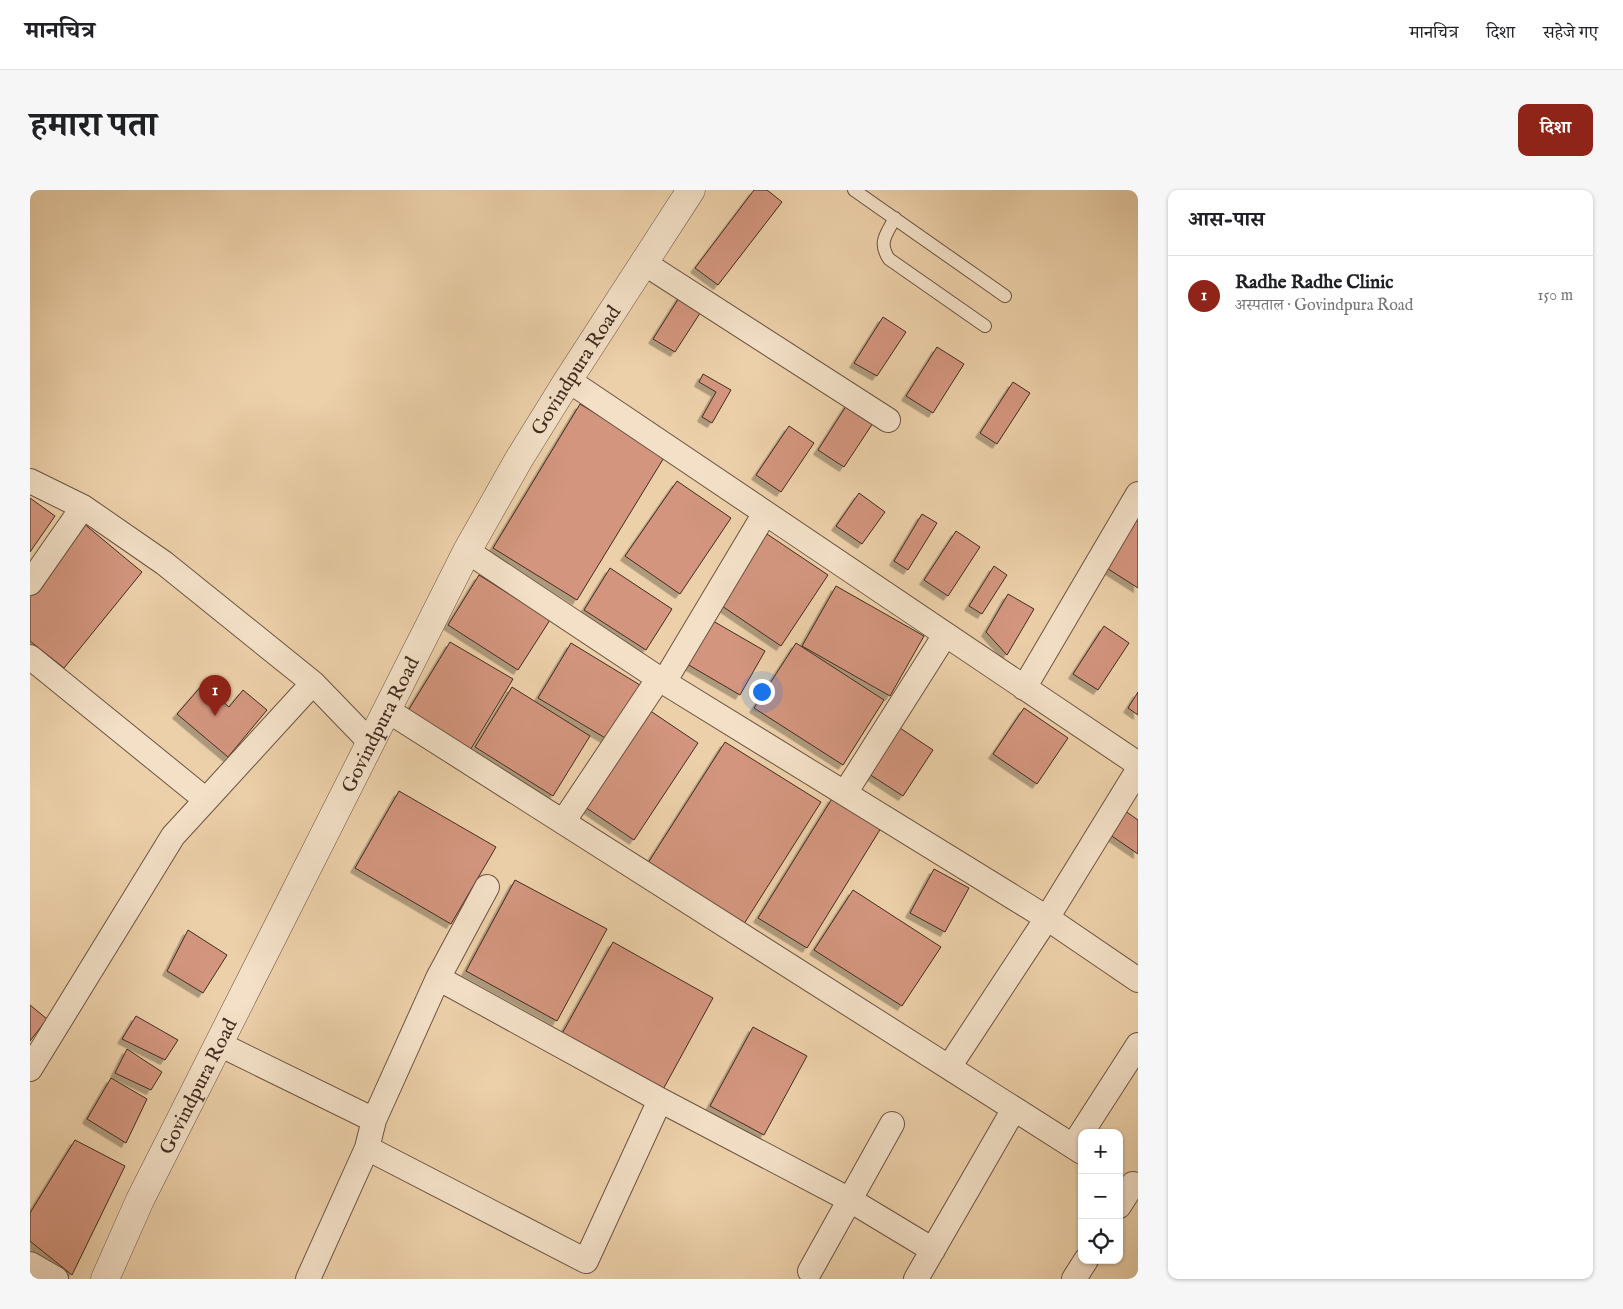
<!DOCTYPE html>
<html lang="hi">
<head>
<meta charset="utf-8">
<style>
	body { margin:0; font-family:"IM FELL English","Noto Serif Devanagari",serif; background:#f6f6f6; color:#202124 }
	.controls { position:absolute; right:15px; bottom:15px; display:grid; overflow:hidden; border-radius:10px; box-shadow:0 1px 4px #0004 }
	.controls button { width:45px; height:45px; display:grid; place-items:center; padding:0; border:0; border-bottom:1px solid #e0e0e0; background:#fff; color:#202124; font:25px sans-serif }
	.you { position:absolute; left:731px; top:501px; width:18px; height:18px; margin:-12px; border:4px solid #fff; border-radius:50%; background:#1a73e8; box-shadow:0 0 0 8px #1a73e833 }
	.badge { display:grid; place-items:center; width:32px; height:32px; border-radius:50%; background:#8f2418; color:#fff; font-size:16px; font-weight:700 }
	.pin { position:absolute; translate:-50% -41px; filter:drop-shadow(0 1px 2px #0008) }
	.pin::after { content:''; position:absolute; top:26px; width:18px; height:15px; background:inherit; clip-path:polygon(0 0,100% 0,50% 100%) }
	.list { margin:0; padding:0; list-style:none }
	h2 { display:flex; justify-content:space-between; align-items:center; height:65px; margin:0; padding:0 20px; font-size:21px }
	h2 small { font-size:16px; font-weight:400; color:#757577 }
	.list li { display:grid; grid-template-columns:32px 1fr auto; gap:15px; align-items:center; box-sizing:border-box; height:80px; padding:0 20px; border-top:1px solid #e0e0e0 }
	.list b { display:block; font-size:19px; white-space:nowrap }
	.list p { margin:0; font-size:16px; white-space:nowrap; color:#757577 }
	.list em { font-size:16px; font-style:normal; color:#757577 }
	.icon { flex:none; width:28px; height:28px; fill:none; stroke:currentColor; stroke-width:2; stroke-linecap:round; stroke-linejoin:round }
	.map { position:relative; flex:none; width:1108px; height:1089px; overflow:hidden; border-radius:10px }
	header { display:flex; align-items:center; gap:30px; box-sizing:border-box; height:70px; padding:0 25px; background:#fff; border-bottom:1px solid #e0e0e0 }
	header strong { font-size:24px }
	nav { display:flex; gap:28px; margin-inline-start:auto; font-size:18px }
	.intro { display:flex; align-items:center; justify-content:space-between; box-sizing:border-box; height:120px; padding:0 30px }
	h1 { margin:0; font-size:35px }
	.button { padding:12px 22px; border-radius:10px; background:#8f2418; color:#fff; font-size:18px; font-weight:700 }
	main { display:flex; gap:30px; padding:0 30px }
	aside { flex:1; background:#fff; border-radius:10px; box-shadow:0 1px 4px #0004 }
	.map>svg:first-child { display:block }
	.building { fill:#d3957e; stroke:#422b20; filter:url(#shadow) }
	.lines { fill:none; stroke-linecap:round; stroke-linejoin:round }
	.service-casing { stroke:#6c5442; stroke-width:14 }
	.minor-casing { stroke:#6c5442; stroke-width:26 }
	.tertiary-casing { stroke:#6c5442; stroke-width:29 }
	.service { stroke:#f3e0c7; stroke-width:12 }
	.minor { stroke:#f3e0c7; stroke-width:24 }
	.tertiary { stroke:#f3e0c7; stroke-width:28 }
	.labels { text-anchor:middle; stroke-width:5; stroke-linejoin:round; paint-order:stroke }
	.street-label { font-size:20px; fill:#422b20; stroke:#f3e0c7 }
</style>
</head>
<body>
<header>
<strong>मानचित्र</strong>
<nav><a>मानचित्र</a><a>दिशा</a><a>सहेजे गए</a></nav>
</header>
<div class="intro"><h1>हमारा पता</h1><a class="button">दिशा</a></div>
<main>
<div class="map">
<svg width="1108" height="1089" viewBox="0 0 1108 1089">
	<defs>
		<filter id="shadow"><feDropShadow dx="-4.5" dy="4.5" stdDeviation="0" flood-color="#0004"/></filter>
	</defs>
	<rect width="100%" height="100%" fill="#ecd0a9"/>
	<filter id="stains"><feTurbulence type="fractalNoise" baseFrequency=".004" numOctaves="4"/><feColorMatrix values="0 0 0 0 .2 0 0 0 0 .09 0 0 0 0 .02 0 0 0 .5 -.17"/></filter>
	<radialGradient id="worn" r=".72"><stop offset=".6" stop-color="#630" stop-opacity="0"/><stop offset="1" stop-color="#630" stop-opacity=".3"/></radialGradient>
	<!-- building -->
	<path class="building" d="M 724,0 L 737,0 L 752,12 L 688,95 L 665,78 Z
		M 652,103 L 674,117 L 645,162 L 623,149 Z
		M 853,127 L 876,142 L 847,186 L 824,173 Z
		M 907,157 L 934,174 L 903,223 L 876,206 Z
		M 673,184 L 701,200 L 682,233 L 672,227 L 686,202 L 669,192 Z
		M 983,192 L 1000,203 L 967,254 L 950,243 Z
		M 818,213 L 845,230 L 814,277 L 788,260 Z
		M 550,214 L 635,266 L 547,410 L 463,358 Z
		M 759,236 L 784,253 L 751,302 L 726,285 Z
		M 647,291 L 701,328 L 650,404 L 595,366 Z
		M 829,303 L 855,322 L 832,354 L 806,336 Z
		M 0,308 L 25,326 L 0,362 Z
		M 1108,317 L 1108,398 L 1072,375 Z
		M 892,324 L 907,333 L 878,380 L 864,371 Z
		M 53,333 L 112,382 L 34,478 L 0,451 L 0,398 Z
		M 926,341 L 950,357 L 918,406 L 894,390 Z
		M 737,344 L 798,385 L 751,456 L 689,414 Z
		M 964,376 L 977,385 L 952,424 L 939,416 Z
		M 580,378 L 642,419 L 616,460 L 554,420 Z
		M 449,385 L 520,430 L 488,480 L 418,435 Z
		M 806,396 L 894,446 L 860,506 L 772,456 Z
		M 978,404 L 1004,419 L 977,465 L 956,442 Z
		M 683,431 L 735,461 L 710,505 L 657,474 Z
		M 1074,436 L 1099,453 L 1068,500 L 1043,484 Z
		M 420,452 L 483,489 L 436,567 L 373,529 Z
		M 541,453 L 610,495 L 577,549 L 508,508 Z
		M 766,453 L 854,510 L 813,575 L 724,518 Z
		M 173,494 L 199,517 L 213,500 L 237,520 L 198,567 L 147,524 Z
		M 482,497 L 560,546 L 523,606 L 445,557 Z
		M 1108,502 L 1108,525 L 1098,518 Z
		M 616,518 L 668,553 L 604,650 L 552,615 Z
		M 994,518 L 1038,548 L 1007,594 L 963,564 Z
		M 870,538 L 903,560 L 873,606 L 839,584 Z
		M 695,552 L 791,612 L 712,737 L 616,676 Z
		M 369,601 L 466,657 L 421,734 L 325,678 Z
		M 803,607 L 851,638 L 777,758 L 728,728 Z
		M 1091,618 L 1108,630 L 1108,664 L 1076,642 Z
		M 904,679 L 939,698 L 915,742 L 880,723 Z
		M 485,690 L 577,739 L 527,831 L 436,781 Z
		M 823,700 L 911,757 L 872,816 L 784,760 Z
		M 158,740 L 197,765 L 173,803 L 137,781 Z
		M 583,752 L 683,808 L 630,905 L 529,849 Z
		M 0,815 L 17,829 L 0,851 Z
		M 106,826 L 148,850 L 135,870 L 92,849 Z
		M 723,837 L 777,866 L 734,945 L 680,916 Z
		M 97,859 L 132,882 L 121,900 L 85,883 Z
		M 81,888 L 117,909 L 96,953 L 57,929 Z
		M 45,950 L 95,976 L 42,1085 L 0,1051 L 0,1023 Z"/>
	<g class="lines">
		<!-- service casing -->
		<g class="service-casing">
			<path id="service" d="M 824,0 L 975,106
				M 865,28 C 856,45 848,52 859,69 L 955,136"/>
		</g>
		<!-- minor casing -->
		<g class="minor-casing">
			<path id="minor" d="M 614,73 L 858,230
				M 538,190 L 1108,574
				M 0,291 L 53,317 L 134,373 L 283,493 L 341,553
				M 437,361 L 634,492 L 1017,728 L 1108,790
				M 0,393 L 53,317
				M 0,467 L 176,610 L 283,493
				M 634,492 L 735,323
				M 994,498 L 1108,304
				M 357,520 L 1052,962
				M 815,603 L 915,445
				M 533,632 L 629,488
				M 408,788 L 630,910 L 820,1010 L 903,1060
				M 189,854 L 344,930
				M 919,877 L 1017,728 L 1108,580
				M 0,879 L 143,646 L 176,610
				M 1043,956 L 1108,855
				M 337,958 L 556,1071 L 630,910
				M 1089,1016 L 1103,994
				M 0,1074 L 26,1089
				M 780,1081 L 862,934
				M 278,1089 L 337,958 L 344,930 L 408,788 L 457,697
				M 886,1089 L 984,919
				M 1044,1089 L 1056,1070"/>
		</g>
		<!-- tertiary casing -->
		<g class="tertiary-casing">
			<g id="tertiary">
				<path id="s1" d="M 75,1089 L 110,1010 L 437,361 L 489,269 L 538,190 L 661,0"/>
			</g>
		</g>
		<!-- service -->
		<use href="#service" class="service"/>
		<!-- minor -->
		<use href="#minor" class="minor"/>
		<!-- tertiary -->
		<use href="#tertiary" class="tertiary"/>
	</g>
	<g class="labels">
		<!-- street labels -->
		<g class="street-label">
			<text dy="7" stroke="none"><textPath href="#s1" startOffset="1024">Govindpura Road</textPath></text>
			<text dy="7" stroke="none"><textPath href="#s1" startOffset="619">Govindpura Road</textPath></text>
			<text dy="7" stroke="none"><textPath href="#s1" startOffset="214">Govindpura Road</textPath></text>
		</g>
	</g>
	<rect width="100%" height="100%" filter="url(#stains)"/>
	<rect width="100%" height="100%" fill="url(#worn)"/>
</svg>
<div class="controls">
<button>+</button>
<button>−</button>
<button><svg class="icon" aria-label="locate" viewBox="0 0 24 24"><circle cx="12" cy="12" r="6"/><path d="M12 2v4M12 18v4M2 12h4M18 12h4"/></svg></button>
</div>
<div class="you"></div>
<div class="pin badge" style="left:185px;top:526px">1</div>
</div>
<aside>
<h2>आस-पास<small></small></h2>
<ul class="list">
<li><span class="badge">1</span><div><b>Radhe Radhe Clinic</b><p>अस्पताल · Govindpura Road</p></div><em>150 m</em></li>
</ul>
</aside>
</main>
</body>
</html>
